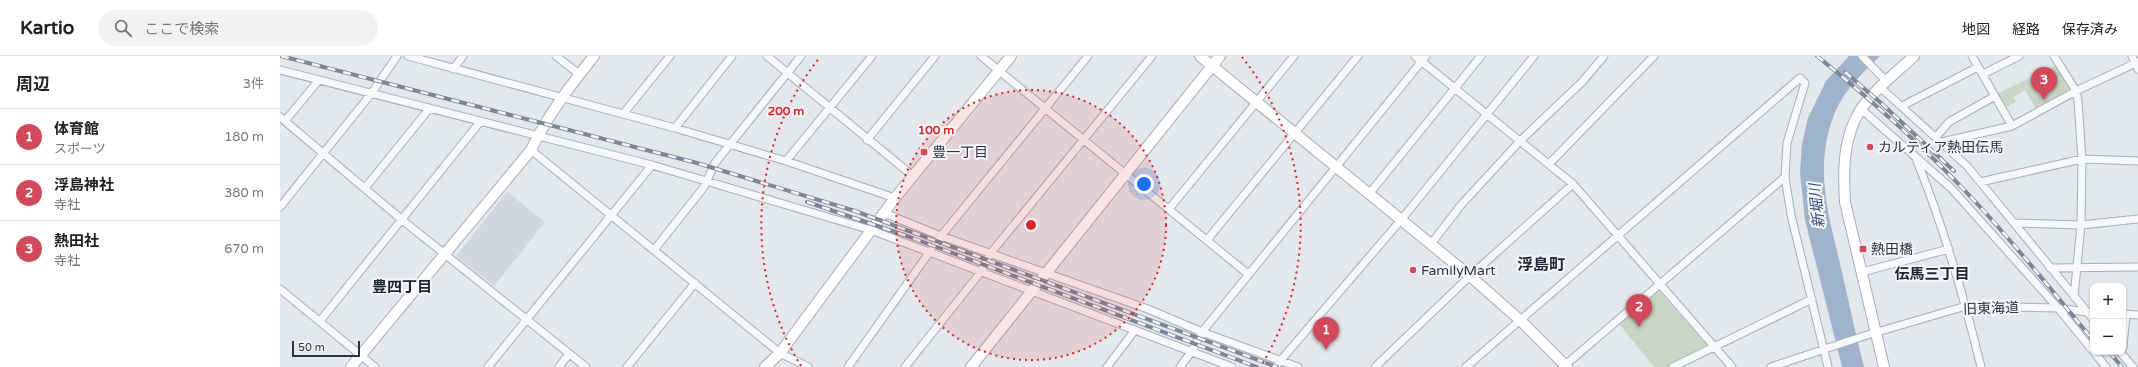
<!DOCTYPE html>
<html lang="ja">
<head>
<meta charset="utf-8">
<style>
	body { margin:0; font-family:"Varela Round","Noto Sans JP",sans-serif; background:#f2f2f2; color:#222 }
	.controls { position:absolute; right:12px; bottom:12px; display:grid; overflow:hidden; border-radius:8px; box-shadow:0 1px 3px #0004 }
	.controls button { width:36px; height:36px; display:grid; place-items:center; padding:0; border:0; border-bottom:1px solid #e0e0e0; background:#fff; color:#222; font:20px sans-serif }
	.scale { position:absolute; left:12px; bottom:10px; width:68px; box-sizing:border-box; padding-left:4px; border:2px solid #2b3445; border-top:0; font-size:11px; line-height:14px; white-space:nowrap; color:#2b3445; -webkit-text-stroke:3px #f4f6f9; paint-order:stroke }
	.you { position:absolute; left:864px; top:128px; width:14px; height:14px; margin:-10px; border:3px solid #fff; border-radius:50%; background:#1a73e8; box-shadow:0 0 0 6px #1a73e833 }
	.badge { display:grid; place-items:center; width:26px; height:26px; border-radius:50%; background:#d1495b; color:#fff; font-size:13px; font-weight:700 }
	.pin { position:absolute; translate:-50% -33px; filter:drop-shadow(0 1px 2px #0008) }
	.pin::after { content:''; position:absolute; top:21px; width:14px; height:12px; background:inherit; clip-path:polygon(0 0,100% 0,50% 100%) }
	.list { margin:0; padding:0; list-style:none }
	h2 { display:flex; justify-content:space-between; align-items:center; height:52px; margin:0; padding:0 16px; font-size:17px }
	h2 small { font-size:13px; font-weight:400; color:#767676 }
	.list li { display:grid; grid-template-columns:26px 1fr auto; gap:12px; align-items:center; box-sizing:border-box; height:56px; padding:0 16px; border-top:1px solid #e0e0e0 }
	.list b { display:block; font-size:15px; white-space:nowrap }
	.list p { margin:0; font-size:13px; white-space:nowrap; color:#767676 }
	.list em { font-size:13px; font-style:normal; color:#767676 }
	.icon { flex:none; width:22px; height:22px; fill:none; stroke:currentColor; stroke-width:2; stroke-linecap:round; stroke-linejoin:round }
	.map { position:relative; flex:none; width:1858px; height:311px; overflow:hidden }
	header { display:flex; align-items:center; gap:24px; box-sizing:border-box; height:56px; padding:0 20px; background:#fff; border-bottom:1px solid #e0e0e0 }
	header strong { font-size:19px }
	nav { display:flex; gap:22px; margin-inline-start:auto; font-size:14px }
	.search { width:280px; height:36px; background:#f2f2f2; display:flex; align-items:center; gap:10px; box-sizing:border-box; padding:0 14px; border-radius:22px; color:#767676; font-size:15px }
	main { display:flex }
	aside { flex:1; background:#fff }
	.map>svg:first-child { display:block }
	.built { fill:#d2d6de }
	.green { fill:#c9d6c5 }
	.water { fill:#9fb4cc }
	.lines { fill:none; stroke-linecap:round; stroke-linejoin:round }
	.street-casing { stroke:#a9aeb7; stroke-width:9 }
	.secondary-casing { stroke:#a9aeb7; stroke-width:12 }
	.street { stroke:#f7f8fa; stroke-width:7 }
	.secondary { stroke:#fff; stroke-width:10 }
	.rail-casing { stroke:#7d8696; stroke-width:4 }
	.rail { stroke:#f4f6f9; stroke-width:2.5; stroke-dasharray:8; stroke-linecap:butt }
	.ring { fill:none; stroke:#d62828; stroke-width:2; stroke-dasharray:2 4 }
	.poi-dot { fill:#d1495b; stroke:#f4f6f9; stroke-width:1.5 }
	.labels { text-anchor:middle; stroke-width:4; stroke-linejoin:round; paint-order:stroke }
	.poi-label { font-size:14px; fill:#2b3445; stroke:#f4f6f9; text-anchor:start }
	.street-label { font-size:14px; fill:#2b3445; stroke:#f4f6f9 }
	.water-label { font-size:15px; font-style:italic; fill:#34527a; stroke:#f4f6f9 }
	.neighbourhood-label { font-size:15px; font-weight:bold; fill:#1d2536; stroke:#f4f6f9 }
	.quarter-label { font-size:16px; font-weight:bold; fill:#1d2536; stroke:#f4f6f9 }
	.centre { fill:#d62828; stroke:#f4f6f9; stroke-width:2 }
	.ring-label { font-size:12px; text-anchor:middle; font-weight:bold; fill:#d62828; stroke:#f4f6f9; stroke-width:4; stroke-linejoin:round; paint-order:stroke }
</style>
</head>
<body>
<header>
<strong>Kartio</strong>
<div class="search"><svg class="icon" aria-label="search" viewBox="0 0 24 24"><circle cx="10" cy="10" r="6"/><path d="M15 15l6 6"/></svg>ここで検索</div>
<nav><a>地図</a><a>経路</a><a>保存済み</a></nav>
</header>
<main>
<aside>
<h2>周辺<small>3件</small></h2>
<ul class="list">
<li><span class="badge">1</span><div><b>体育館</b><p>スポーツ</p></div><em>180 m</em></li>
<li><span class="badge">2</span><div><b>浮島神社</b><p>寺社</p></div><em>380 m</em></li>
<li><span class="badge">3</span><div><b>熱田社</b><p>寺社</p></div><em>670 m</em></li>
</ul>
</aside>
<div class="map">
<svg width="1858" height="311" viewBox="0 0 1858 311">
	<rect width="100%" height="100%" fill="#e4e7ec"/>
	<!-- built -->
	<path class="built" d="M 227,136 L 265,166 L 214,230 L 176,200 Z"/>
	<!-- green -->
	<path class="green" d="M 1775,10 L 1789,31 L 1788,34 L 1756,53 L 1745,34 L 1733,41 L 1736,46 L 1726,51 L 1718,37 Z
		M 1375,236 L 1380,236 L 1427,289 L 1425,294 L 1387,311 L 1374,311 L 1339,268 Z"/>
	<!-- water -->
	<path class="water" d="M 1569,0 L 1600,0 C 1584,16 1566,32 1556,54 C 1532,110 1549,160 1562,216 C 1569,248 1576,280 1584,311 L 1562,311 L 1525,164 L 1520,117 L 1522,88 L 1528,62 L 1546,25 Z"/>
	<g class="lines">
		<!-- street casing -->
		<g class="street-casing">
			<path id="street" d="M 128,0 L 343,58 L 390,0
				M 276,0 L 299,18
				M 487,0 L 633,120
				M 701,0 L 968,218
				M 1135,0 L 1293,128 L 1452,311
				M 1582,0 L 1607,26
				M 1692,0 L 1732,70
				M 1774,0 L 1796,35 L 1798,45 L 1802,103 L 1801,169 L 1794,241
				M 1852,0 L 1858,13
				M 173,13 L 183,0
				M 0,14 L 372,109 L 591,174 L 952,311
				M 1703,18 L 1739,0
				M 1601,32 L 1687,110 L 1813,263
				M 1622,50 L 1698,11
				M 1581,53 L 1671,132 L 1778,252 L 1813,295
				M 343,58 L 395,72 L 452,0
				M 0,61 L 121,163 L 306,311
				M 5,65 L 39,24
				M 395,72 L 506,105 L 615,142
				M 1656,81 L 1669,66 L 1715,40
				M 587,84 L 655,0
				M 1662,86 L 1732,70 L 1796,35 L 1858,6
				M 251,94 L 500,297 L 528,311
				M 506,105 L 592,0
				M 1637,105 C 1664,172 1684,241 1701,311
				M 1269,108 L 1374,0
				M 1700,126 L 1802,103 L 1858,105
				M 85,132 L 149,53
				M 1089,138 L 1201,0
				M 0,151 L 91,38 L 117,0
				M 889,153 L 1014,0
				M 604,157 L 661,180 L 868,253 L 922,276 L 1018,311
				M 1734,167 L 1801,169 L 1858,163
				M 927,184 L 1078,0
				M 1151,188 L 1181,149 L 1240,85 L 1302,26 L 1324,0
				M 374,194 L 424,131 L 435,107 L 521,0
				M 1770,212 L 1858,211
				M 1582,216 L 1669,193
				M 0,233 L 95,311
				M 1843,258 L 1858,259
				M 40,265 L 200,66
				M 1843,291 L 1846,258
				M 1814,296 L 1826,311
				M 1840,296 L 1853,311
				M 208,311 L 372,109
				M 279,311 L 289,298
				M 347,311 L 415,227
				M 568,311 L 661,180 L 808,0
				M 625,311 L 700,217 L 710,198 L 872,0
				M 827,311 L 855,274
				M 900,311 L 912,295 L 922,276 L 1146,0
				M 995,311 L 1121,164 L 1254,0
				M 1095,311 L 1190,220 L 1293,128
				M 1186,311 L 1520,22 L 1525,27 L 1507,87 L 1505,121 L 1511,159 L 1548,311
				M 1283,311 L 1505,121
				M 1393,311 L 1532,243
				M 1491,311 L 1587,279 L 1686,250 L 1778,252 L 1813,257"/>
		</g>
		<!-- secondary casing -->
		<g class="secondary-casing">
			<path id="secondary" d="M 920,0 L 1190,220 L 1241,265 L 1287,311
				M 71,311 L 251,94 C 267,60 291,29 314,0
				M 485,311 L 500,297 L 615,142 L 731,0
				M 691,311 L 940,0
				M 1604,311 L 1565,146 C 1563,115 1563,80 1581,53 C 1595,33 1616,17 1634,0"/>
		</g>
		<!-- street -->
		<use href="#street" class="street"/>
		<!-- secondary -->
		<use href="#secondary" class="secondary"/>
		<!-- rail casing -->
		<g class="rail-casing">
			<path id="rail" d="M 1,0 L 417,107 L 575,155 L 997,311
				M 1537,0 C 1590,43 1642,89 1689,139 C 1733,185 1772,235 1813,284
				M 1565,16 L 1601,47 L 1674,115
				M 527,146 L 627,180 L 977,311
				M 1829,296 L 1842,311"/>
		</g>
		<!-- rail -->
		<use href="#rail" class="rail"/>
	</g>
	<!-- distance rings -->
	<circle cx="751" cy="169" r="135" fill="#d62828" fill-opacity=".12"/>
	<g class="ring">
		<circle cx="751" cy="169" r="135"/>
		<path d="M521 310A270 270 0 0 1 540 1M962 1A270 270 0 0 1 981 310"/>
	</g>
	<!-- markers -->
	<g class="poi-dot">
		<circle cx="1590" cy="91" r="4"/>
		<rect x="640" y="92" width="8" height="8" rx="2"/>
		<rect x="1579" y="189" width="8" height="8" rx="2"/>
		<circle cx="1133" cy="214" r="4"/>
	</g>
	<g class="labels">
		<!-- poi labels -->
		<g class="poi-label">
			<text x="1598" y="96">カルティア熱田伝馬</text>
			<text x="652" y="101">豊一丁目</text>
			<text x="1591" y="198">熱田橋</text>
			<text x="1141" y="219">FamilyMart</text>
		</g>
		<!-- street labels -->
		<g class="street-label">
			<text transform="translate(1711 252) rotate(-2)" y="5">旧東海道</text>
		</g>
		<!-- water labels -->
		<g class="water-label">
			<text transform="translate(1537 150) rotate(-96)" y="5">新堀川</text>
		</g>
		<!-- neighbourhood labels -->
		<g class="neighbourhood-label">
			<text x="1652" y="223">伝馬三丁目</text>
			<text x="122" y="236">豊四丁目</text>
		</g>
		<!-- quarter labels -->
		<g class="quarter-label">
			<text x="1261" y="214">浮島町</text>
		</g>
	</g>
	<circle cx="751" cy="169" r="6" class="centre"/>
	<g class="ring-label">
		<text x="506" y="59">200 m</text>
		<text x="656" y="78">100 m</text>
	</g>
</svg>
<div class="controls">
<button>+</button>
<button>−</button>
</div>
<div class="scale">50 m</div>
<div class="you"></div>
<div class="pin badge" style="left:1046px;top:294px">1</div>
<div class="pin badge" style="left:1359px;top:271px">2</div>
<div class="pin badge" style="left:1764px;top:44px">3</div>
</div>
</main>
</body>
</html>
